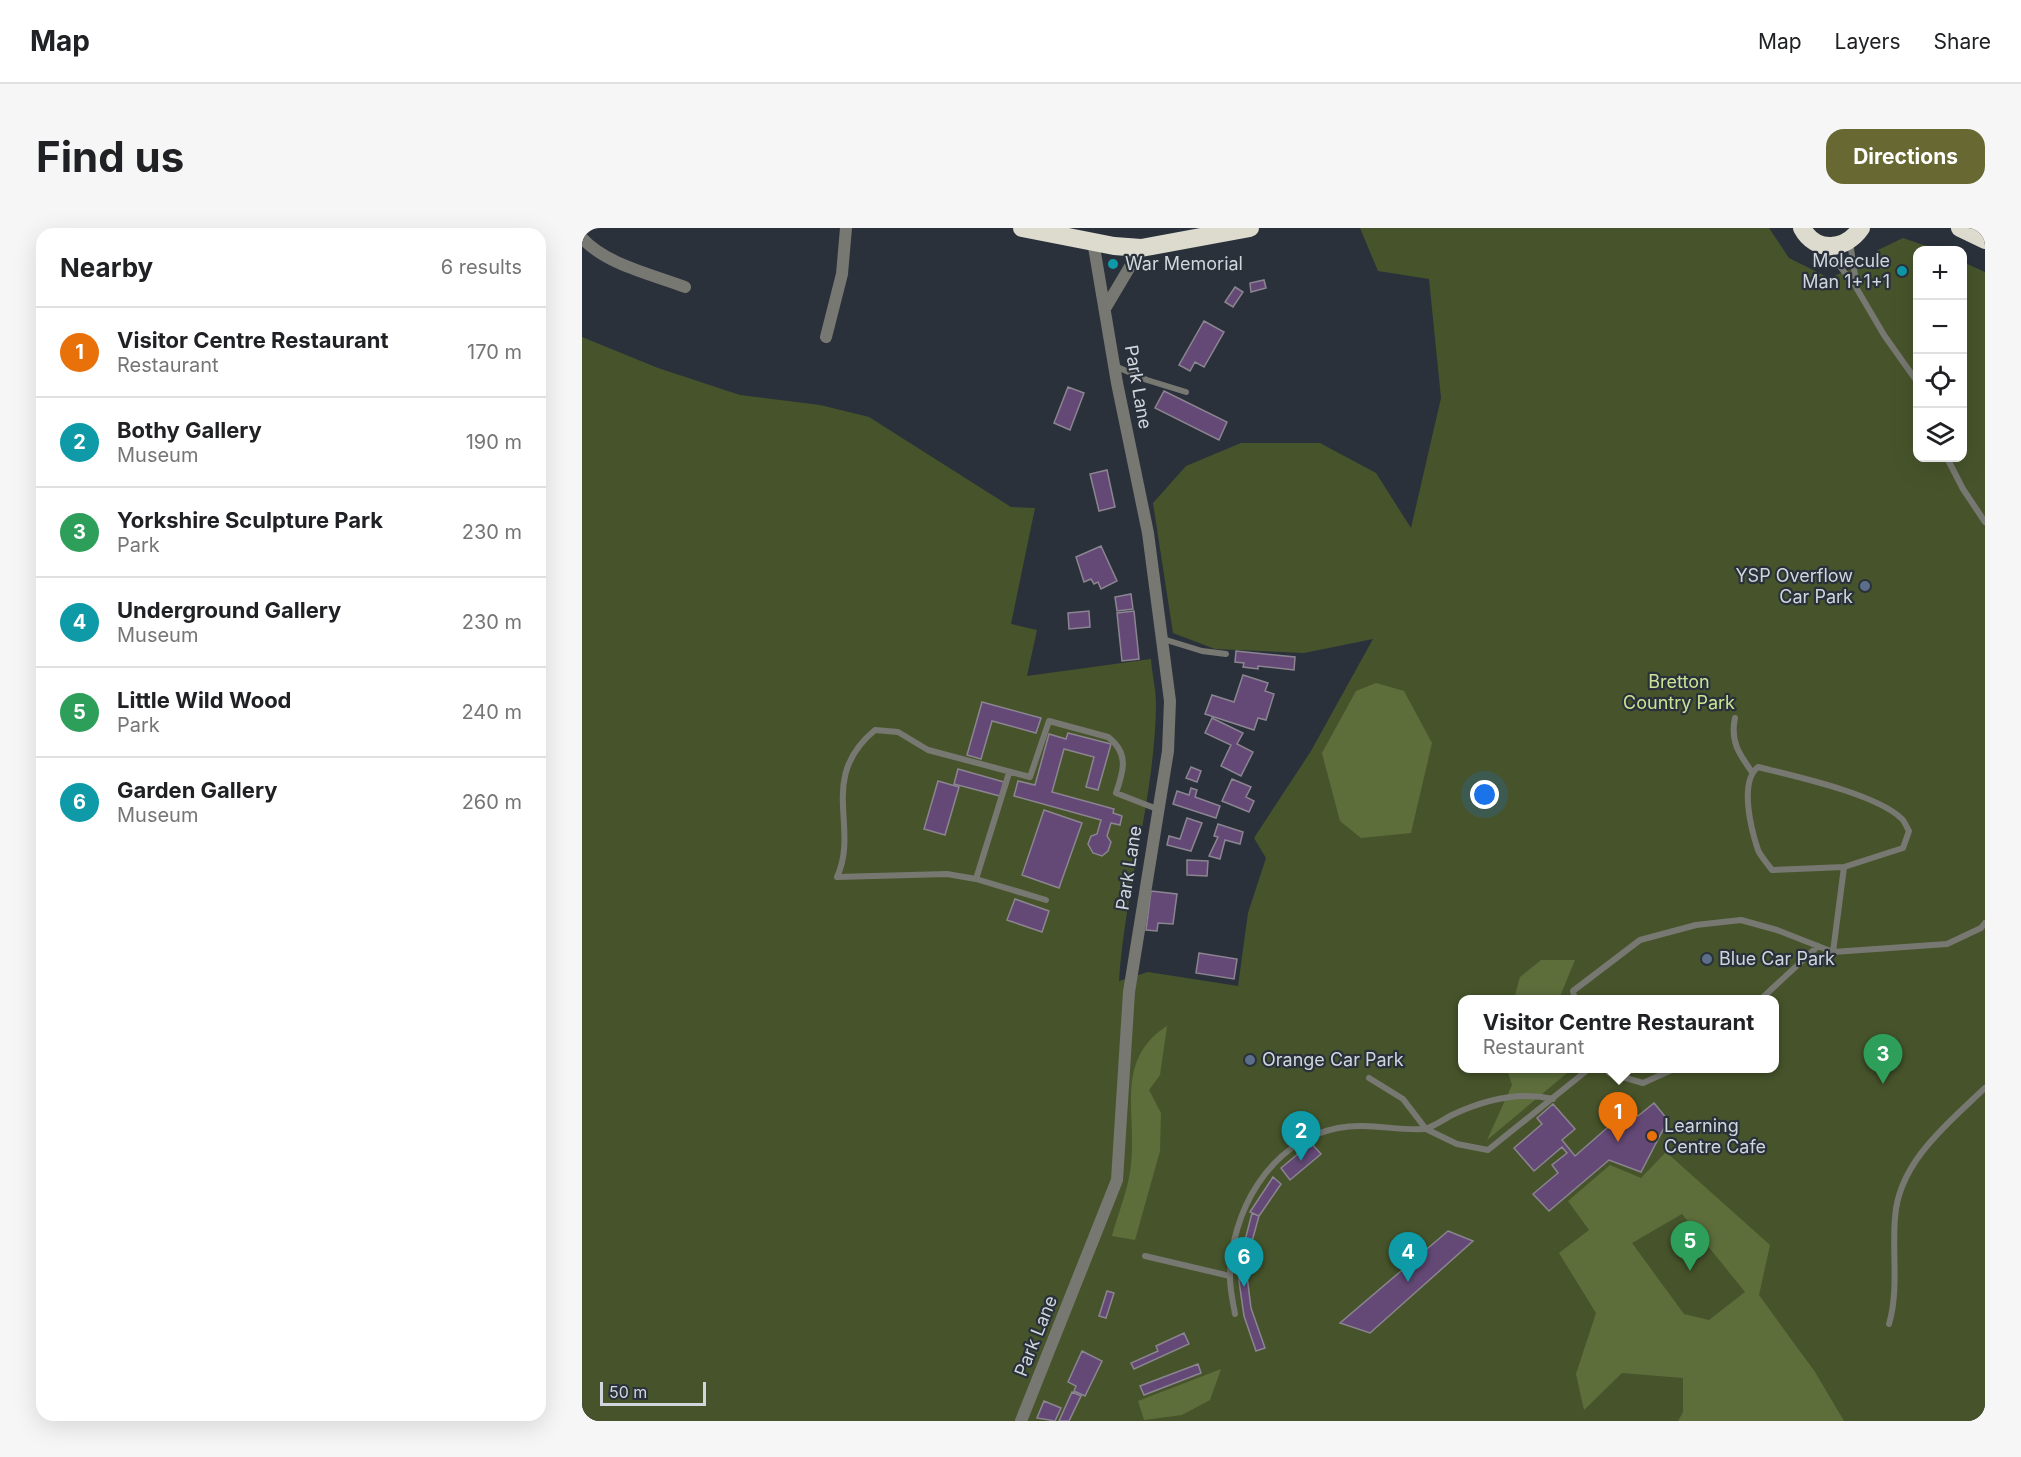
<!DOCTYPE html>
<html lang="en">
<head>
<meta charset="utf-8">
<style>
	body { margin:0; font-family:Inter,sans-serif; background:#f6f6f6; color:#202124 }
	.controls { position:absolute; right:18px; top:18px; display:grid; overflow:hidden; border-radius:12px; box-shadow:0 6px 24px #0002 }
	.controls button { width:54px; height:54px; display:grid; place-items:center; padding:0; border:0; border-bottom:2px solid #e0e0e0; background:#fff; color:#202124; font:30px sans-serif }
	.scale { position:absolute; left:18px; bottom:15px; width:106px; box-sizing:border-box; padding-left:6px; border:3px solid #d1d6dc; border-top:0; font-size:16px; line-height:21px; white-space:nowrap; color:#d1d6dc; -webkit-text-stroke:4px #2a313b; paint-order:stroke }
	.you { position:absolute; left:903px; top:567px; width:21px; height:21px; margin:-15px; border:4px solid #fff; border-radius:50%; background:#1a73e8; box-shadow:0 0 0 9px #1a73e833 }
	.badge { display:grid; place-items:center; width:39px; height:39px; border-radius:50%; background:#676832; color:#fff; font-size:20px; font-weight:700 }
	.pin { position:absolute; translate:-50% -50px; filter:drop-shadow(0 2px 3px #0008) }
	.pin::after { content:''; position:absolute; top:32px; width:21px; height:18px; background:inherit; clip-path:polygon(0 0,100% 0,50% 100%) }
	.popup { position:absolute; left:876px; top:767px; width:321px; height:78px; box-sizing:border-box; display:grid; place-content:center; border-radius:12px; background:#fff; filter:drop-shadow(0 2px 4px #0005); font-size:20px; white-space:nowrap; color:#757577 }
	.popup b { font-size:22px; color:#202124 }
	.popup::after { content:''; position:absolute; left:50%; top:100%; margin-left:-12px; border:12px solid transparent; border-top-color:#fff }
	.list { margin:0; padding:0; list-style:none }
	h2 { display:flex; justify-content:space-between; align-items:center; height:78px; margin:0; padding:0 24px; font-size:26px }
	h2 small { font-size:20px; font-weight:400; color:#757577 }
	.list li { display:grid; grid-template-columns:39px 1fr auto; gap:18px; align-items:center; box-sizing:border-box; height:90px; padding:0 24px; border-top:2px solid #e0e0e0 }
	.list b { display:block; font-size:22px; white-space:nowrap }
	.list p { margin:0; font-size:20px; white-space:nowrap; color:#757577 }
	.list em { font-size:20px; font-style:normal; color:#757577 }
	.icon { flex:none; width:33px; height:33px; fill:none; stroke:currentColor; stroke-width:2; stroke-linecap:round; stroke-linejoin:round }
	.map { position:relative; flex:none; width:1403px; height:1193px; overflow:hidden; border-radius:18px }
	header { display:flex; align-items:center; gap:36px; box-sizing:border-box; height:84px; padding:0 30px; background:#fff; border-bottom:2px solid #e0e0e0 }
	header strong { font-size:28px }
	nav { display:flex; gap:33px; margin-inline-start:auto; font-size:21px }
	.intro { display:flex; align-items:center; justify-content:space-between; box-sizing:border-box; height:144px; padding:0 36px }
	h1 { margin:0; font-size:42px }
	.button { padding:15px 27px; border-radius:18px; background:#676832; color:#fff; font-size:21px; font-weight:700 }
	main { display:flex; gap:36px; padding:0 36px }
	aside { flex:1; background:#fff; border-radius:18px; box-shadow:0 6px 24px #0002 }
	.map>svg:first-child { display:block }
	.green { fill:#47542b; fill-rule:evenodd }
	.forest { fill:#5d6e3b; fill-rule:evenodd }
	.building { fill:#644976; stroke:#8b8591; stroke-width:1.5 }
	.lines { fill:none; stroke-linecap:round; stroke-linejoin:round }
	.lane { stroke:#787872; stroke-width:6 }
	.street { stroke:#787872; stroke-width:12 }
	.highway { stroke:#dcdbcd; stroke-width:18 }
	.culture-dot { fill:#0f9aa8; stroke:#2a313b; stroke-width:2 }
	.service-dot { fill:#5c6f8a; stroke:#2a313b; stroke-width:2 }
	.food-dot { fill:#e8710a; stroke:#2a313b; stroke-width:2 }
	.labels { text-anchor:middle; stroke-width:4.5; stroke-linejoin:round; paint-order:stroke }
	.poi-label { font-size:18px; fill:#d1d6dc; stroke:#2a313b; text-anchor:start }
	.street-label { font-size:18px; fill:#d1d6dc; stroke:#2a313b }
	.park-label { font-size:18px; fill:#c9e494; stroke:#2a313b }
</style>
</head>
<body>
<header>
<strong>Map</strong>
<nav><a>Map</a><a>Layers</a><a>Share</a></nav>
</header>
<div class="intro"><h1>Find us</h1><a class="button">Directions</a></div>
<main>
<aside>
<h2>Nearby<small>6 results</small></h2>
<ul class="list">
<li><span class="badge" style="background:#e8710a">1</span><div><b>Visitor Centre Restaurant</b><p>Restaurant</p></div><em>170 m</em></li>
<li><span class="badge" style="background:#0f9aa8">2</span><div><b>Bothy Gallery</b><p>Museum</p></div><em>190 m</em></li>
<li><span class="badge" style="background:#2e9e5b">3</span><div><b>Yorkshire Sculpture Park</b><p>Park</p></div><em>230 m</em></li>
<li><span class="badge" style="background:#0f9aa8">4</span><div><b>Underground Gallery</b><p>Museum</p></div><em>230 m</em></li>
<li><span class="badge" style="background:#2e9e5b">5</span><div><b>Little Wild Wood</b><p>Park</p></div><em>240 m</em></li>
<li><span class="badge" style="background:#0f9aa8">6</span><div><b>Garden Gallery</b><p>Museum</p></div><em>260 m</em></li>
</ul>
</aside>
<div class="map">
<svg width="1403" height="1193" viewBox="0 0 1403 1193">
	<rect width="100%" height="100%" fill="#2a313b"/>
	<!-- green -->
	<path class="green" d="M 778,0 L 1187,0 L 1207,30 L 1247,50 L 1288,33 L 1296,22 L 1321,10 L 1356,22 L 1336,22 L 1336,230 L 1380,230 L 1381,34 L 1403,44 L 1403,1193 L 0,1193 L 0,109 L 76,140 L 158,167 L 238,177 L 287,189 L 429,279 L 453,280 L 429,396 L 455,402 L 445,448 L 569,431 C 570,446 574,461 574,476 C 573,569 543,661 537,753 L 566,744 L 656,758 L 666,685 L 684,630 L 672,610 L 729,523 L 791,411 L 722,425 L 633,421 L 591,405 L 571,275 L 604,238 L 659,215 L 738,215 L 794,245 L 829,300 L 859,170 L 847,51 L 796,43 ZM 880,772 L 1192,772 L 1192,840 L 880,840 Z"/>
	<!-- forest -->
	<path class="forest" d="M 794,455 L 822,463 L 850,515 L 829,605 L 779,610 L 758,593 L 740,525 L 774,463 Z
		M 959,732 L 993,732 L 977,771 L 932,771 L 938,749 Z
		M 585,798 L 578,847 L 567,862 L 579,885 L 578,923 L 553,1012 L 530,1008 C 536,985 547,960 549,936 C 555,885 532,832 585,798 Z
		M 925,841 L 990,841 L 905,912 L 930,857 Z
		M 1084,924 L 1188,1017 L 1177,1067 L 1233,1144 L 1262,1193 L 1096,1193 L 1101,1184 L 1101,1150 L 1040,1145 L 1002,1182 L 994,1146 L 1014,1085 L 977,1025 L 1007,1002 L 986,973 L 1028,937 L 1059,950 ZM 1100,986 L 1163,1064 L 1127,1092 L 1102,1086 L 1050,1015 Z
		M 639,1141 L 628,1172 L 600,1187 L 562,1192 L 556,1173 Z"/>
	<!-- building -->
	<path class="building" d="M 682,52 L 684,60 L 669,64 L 668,55 Z
		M 653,59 L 661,64 L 651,79 L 643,74 Z
		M 622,93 L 642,104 L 622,139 L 613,134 L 608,143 L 597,137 Z
		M 486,159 L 502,165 L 488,202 L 472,195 Z
		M 582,163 L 645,194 L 637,212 L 573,180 Z
		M 525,242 L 533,279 L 517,283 L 508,246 Z
		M 519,318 L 535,353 L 519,361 L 516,354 L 512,356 L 509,351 L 502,354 L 494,329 Z
		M 549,366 L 551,381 L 535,383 L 533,369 Z
		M 507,383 L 508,399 L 487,401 L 486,385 Z
		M 552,383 L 557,431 L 540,433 L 535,385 Z
		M 654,423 L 713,429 L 712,442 L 676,438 L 676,441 L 661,439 L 662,435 L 653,434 Z
		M 661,447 L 686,455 L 683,463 L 692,466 L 684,492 L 676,490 L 672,502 L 623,486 L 630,467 L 652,474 Z
		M 400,474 L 459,490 L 454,505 L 410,493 L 399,531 L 385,527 Z
		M 630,490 L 661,505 L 655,516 L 671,524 L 659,548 L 639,538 L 649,517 L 623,505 Z
		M 486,505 L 529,516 L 516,562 L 504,559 L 512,529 L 482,521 L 470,564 L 532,581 L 531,585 L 540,588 L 538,597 L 529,595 L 525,608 L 529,614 L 526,623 L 520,628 L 511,625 L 506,616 L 509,608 L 515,606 L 519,592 L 432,568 L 436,553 L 453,557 L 467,506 L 484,511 Z
		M 609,539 L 619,543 L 615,554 L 604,550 Z
		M 376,541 L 422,554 L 418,568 L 372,556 Z
		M 650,551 L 669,559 L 664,569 L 672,573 L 667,584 L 640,573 Z
		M 356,553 L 377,559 L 363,607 L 342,601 Z
		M 609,560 L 615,562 L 613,569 L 638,578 L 634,590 L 591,576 L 595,563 L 607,567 Z
		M 462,582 L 500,595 L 477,660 L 440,647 Z
		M 605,590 L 620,595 L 609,623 L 585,617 L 587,608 L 598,611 Z
		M 636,596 L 661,604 L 658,616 L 643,612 L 638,631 L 627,628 L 636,609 L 632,608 Z
		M 605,632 L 626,633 L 625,648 L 605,647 Z
		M 569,663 L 595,666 L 591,696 L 576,695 L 575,703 L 564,702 Z
		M 433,671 L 467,683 L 460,704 L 425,692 Z
		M 617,725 L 655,731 L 652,751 L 614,745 Z
		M 1072,875 L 1086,892 L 1059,944 L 1027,932 L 967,983 L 951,966 L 976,945 L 970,937 L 985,925 L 980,919 L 952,943 L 932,920 L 960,896 L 955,890 L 971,876 L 993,901 L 980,912 L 993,928 L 1049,879 L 1056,888 Z
		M 729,915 L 739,926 L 708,952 L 699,940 Z
		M 691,949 L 699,956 L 677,988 L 668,984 Z
		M 670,985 L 677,988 L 669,1017 L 665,1048 L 669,1080 L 683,1120 L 674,1123 L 662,1088 L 657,1053 L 658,1032 Z
		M 866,1003 L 891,1013 L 788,1105 L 758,1095 Z
		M 525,1063 L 532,1065 L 524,1090 L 517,1088 Z
		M 602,1105 L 607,1116 L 552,1141 L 549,1135 L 576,1123 L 574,1118 Z
		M 500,1123 L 520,1133 L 503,1168 L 492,1163 L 494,1158 L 486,1154 Z
		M 616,1136 L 619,1145 L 562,1167 L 558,1158 Z
		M 490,1164 L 499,1168 L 487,1193 L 477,1193 Z
		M 462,1173 L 479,1180 L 473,1193 L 455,1190 Z"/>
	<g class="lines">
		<!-- lane -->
		<path class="lane" d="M 1268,14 L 1275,61 L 1302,107 L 1336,155
			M 1244,21 L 1275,60
			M 533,138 L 565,152 L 604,164
			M 1365,230 L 1381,261 L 1403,294
			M 581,411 L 620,423 L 644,426
			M 1153,490 C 1148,513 1157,526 1170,544
			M 1176,539 C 1212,548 1295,566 1320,591 C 1323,594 1325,600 1327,603 L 1321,620 L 1262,639 L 1190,642 C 1186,636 1179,629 1176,622 C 1169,601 1157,554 1176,539 Z
			M 394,651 L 427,545
			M 464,672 L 394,651 L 365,646 L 255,649 C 278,599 235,550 293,502 L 316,504 L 346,522 L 448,549 L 467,493 L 526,509 C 547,525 542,542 534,565 L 575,581
			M 1251,724 L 1262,639
			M 993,772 L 991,763 L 1058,712 L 1114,697 L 1159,692 L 1195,702 L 1251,724 L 1365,716 L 1399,700 L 1403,695
			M 1178,772 L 1236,718
			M 1023,840 L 1027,845 L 1061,855 L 1094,840
			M 787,850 L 821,871 L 844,901 L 875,916 L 906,922 L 1008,840
			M 563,1028 L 648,1048
			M 653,1086 C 651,1074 648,1062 648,1050 C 648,984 688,913 756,900 C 785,894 814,903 842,901 C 850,900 862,891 870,887 C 902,872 937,863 971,871
			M 1307,1096 C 1317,1062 1310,1025 1313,990 C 1316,935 1366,895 1403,860"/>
		<!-- street -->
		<path class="street" d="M 0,10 C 25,37 69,46 103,59
			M 524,79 L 559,20
			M 244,109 L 260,46 L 264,0
			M 439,1193 L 535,952 L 547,764 L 586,523 L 588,473 L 566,305 L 535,155 L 511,13"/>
		<!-- highway -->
		<path class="highway" d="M 440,0 L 532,18 L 559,20 L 668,0
			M 1220,0 C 1234,26 1264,22 1279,0
			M 1378,0 L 1403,12"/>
	</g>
	<!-- markers -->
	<g class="culture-dot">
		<circle cx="531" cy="36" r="6"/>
		<circle cx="1320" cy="43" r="6"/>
	</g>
	<g class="service-dot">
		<circle cx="1283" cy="358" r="6"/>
		<circle cx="1125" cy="731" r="6"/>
		<circle cx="668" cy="832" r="6"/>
	</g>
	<circle class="food-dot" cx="1070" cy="908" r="6"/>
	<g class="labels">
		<!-- poi labels -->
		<g class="poi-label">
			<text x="1308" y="39" text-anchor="end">Molecule<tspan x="1308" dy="21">Man 1+1+1</tspan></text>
			<text x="543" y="42">War Memorial</text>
			<text x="1271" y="354" text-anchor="end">YSP Overflow<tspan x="1271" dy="21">Car Park</tspan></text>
			<text x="1137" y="737">Blue Car Park</text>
			<text x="680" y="838">Orange Car Park</text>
			<text x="1082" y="904">Learning<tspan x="1082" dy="21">Centre Cafe</tspan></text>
		</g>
		<!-- street labels -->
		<g class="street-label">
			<text transform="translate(556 159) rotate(80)" y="6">Park Lane</text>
			<text transform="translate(547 640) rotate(-81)" y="6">Park Lane</text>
			<text transform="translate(454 1108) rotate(-68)" y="6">Park Lane</text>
		</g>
		<!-- park labels -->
		<g class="park-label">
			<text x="1097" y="460">Bretton<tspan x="1097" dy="21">Country Park</tspan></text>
		</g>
	</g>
</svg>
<div class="controls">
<button>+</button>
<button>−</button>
<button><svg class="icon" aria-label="locate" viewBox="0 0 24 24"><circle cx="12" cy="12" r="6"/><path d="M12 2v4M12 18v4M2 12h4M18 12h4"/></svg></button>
<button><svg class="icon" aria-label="layers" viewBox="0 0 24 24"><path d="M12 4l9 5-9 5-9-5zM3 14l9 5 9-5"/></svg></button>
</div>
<div class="scale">50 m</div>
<div class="you"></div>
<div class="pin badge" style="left:1036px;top:914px;background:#e8710a">1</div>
<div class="popup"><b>Visitor Centre Restaurant</b>Restaurant</div>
<div class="pin badge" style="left:719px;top:933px;background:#0f9aa8">2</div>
<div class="pin badge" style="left:1301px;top:856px;background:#2e9e5b">3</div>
<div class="pin badge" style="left:826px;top:1054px;background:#0f9aa8">4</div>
<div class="pin badge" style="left:1108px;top:1043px;background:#2e9e5b">5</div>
<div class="pin badge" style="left:662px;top:1059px;background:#0f9aa8">6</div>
</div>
</main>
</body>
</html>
